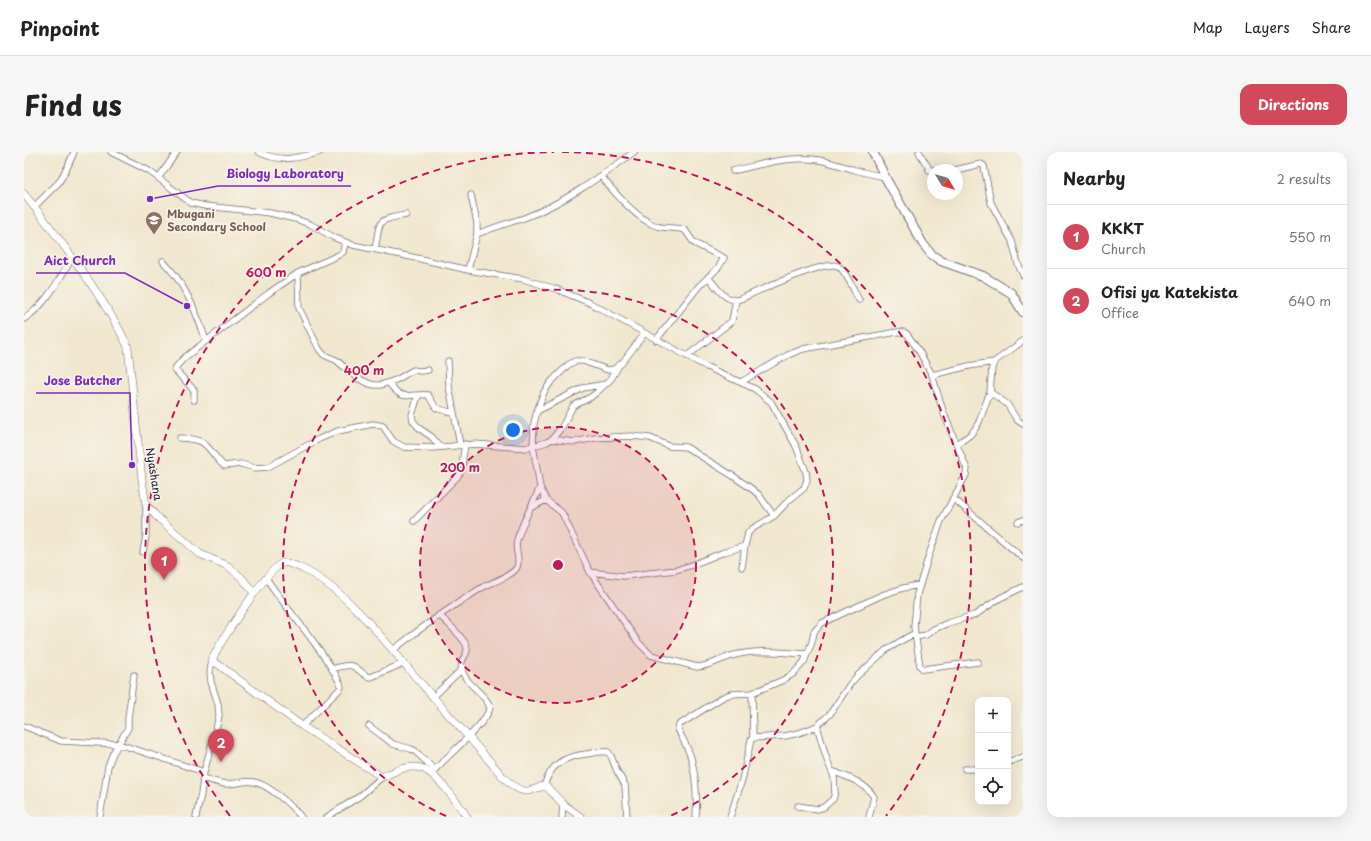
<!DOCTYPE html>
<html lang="en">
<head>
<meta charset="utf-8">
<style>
	body { margin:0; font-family:"Playpen Sans",sans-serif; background:#f6f6f6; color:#222 }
	.controls { position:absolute; right:12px; bottom:12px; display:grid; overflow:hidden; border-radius:8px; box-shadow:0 4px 16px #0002 }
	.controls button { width:36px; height:36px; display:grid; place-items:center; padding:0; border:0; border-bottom:1px solid #e0e0e0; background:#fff; color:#222; font:20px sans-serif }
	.compass { position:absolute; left:903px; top:12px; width:36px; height:36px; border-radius:50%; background:#fff; box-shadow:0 4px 16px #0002; rotate:128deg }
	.you { position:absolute; left:489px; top:278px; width:14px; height:14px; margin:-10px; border:3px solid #fff; border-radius:50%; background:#1a73e8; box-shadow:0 0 0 6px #1a73e833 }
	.badge { display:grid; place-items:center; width:26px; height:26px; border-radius:50%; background:#d1495b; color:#fff; font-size:13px; font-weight:700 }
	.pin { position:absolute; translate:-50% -33px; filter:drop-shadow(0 1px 2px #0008) }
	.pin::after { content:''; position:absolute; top:21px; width:14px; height:12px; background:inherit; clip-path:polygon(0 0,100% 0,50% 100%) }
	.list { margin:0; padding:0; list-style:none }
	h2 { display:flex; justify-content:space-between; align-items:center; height:52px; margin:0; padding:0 16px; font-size:17px }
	h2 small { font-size:13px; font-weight:400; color:#767676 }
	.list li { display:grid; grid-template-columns:26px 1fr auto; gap:12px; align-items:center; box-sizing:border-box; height:64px; padding:0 16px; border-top:1px solid #e0e0e0 }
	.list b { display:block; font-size:15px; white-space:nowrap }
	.list p { margin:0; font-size:13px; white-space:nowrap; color:#767676 }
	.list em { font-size:13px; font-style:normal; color:#767676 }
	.icon { flex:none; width:22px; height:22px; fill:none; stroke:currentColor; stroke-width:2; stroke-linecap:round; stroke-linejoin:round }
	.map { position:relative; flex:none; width:999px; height:665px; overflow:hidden; border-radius:12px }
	header { display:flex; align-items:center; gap:24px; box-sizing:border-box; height:56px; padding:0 20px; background:#fff; border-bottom:1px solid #e0e0e0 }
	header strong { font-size:19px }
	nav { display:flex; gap:22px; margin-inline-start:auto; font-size:14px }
	.intro { display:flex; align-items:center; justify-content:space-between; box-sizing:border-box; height:96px; padding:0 24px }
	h1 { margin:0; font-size:28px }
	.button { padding:10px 18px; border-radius:12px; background:#d1495b; color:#fff; font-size:14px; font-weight:700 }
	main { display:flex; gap:24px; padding:0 24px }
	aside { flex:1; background:#fff; border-radius:12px; box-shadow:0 4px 16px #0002 }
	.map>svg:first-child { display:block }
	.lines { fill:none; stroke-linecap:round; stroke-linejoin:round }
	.minor-casing { stroke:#6a676f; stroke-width:7 }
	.tertiary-casing { stroke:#6a676f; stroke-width:8 }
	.secondary-casing { stroke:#6a676f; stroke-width:10 }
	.minor { stroke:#fff; stroke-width:5.5 }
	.tertiary { stroke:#fff; stroke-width:7 }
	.secondary { stroke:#fff; stroke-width:8 }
	.ring { fill:none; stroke:#c2185b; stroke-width:2; stroke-dasharray:7 5 }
	.labels { text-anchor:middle; stroke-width:3.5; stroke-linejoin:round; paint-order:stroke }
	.education-label { font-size:11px; font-weight:bold; fill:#785e54; stroke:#f7f3e8; text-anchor:start }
	.street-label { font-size:11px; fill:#22223b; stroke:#f7f3e8 }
	.centre { fill:#c2185b; stroke:#f7f3e8; stroke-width:2 }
	.ring-label { font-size:12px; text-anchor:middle; font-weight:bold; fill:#c2185b; stroke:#f7f3e8; stroke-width:3.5; stroke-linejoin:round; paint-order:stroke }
	.leader { fill:none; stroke:#7b2cbf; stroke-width:1.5 }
	.callout-dot { fill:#7b2cbf; stroke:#f7f3e8; stroke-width:1.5 }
	.callout-label { font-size:12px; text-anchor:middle; font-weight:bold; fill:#7b2cbf; stroke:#f7f3e8; stroke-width:3.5; stroke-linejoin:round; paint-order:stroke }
</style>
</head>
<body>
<header>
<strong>Pinpoint</strong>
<nav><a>Map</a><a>Layers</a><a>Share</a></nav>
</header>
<div class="intro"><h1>Find us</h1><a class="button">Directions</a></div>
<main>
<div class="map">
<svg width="999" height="665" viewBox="0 0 999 665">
	<rect width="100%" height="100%" fill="#f7f3e8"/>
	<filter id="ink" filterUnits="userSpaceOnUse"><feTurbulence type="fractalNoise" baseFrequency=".025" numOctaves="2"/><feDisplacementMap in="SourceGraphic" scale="8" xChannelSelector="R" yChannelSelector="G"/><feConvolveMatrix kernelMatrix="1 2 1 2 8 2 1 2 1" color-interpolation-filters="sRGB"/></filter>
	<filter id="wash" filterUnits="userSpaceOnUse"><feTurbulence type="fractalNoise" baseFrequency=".012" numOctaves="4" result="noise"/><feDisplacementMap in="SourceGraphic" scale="16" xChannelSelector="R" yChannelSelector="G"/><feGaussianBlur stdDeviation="0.9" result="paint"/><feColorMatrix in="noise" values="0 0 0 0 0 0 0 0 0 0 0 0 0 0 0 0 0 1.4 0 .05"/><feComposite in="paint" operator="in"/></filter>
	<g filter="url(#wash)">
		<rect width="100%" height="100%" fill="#f1e7cf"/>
	</g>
	<g filter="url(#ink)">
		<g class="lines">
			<!-- minor casing -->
			<g class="minor-casing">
				<path id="minor" d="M 87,0 L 125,19 L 167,51 L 181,54 L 246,61 L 271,67 L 286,72 L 311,86 L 329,93 L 397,107 L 444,118 L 499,127 L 532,137 L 566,151 L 683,215 L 731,237 L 747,250 L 751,257 L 772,294 L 782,320 L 783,328 L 780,336 L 764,349 L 750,364 L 728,377 L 724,381 L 721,394 L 718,415
					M 235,0 C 255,11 276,6 296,0
					M 895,0 L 904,15 L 905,18 L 909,18
					M 931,18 L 957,12 L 960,14 L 967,51 L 988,89 L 994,112 L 999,123
					M 709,19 C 734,13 760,5 787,7 C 802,8 817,14 831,18 C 841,21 851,23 861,25
					M 577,24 C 589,39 615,69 633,74 C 642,77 652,75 661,78 L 670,91 L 700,106 L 694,116 L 675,134 L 632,188
					M 135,25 L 153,0
					M 10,55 L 35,30 L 44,14 L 50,0
					M 453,82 C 468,76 484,71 500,66 C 540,51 576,25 610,0
					M 351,97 C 357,68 351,68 382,63
					M 139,109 C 143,114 149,120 153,126 C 166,145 175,167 182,189
					M 444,118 L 453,82 L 453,71 L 447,43
					M 274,121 L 275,156 L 295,197 L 300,203 L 312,208 L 333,226 L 346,232 L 351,233 L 357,233 L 374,227 L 389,218 L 397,219 L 404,218
					M 684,125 C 691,133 700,148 712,148 C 715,148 718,146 721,145 C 736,138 802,108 814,114 C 822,119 830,139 835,148
					M 0,167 C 23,152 35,127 49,105
					M 620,182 L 598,211 L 590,217 L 584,218 L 559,209 L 551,209 L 544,213 L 527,230 L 520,240 L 513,259 L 510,271 L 509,294 L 513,317 L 516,335 L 522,348 L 538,361 L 566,420 L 614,490 L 627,503 L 673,515 C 687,514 698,506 711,503 C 735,497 760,501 783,502
					M 663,204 L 708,169 L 712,148
					M 424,209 L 425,234 L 436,293
					M 908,223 L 945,214 L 970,210
					M 717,230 L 764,203 L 779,197 L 873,180 L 880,180 L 883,182 L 895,199 L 908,223 L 920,262 L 943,317 L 942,323 L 917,369 L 904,406 L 893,442 L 890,475 L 896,514 L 899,517 L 954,510
					M 365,231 C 379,251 384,241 404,243 L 412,256 L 429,261
					M 966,240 L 983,252 L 993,268 L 999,272
					M 394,244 L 388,263 L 389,269 L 396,277 L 408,285 L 416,295
					M 170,248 L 170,238 L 151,218 L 152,215 L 160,206 L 245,141 L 274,121 L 315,103 L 319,100 L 321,91
					M 513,259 L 559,236 L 582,232
					M 156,286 C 187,287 181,296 200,314 L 217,312 L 231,316 L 244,315 L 295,287 L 314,279 L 349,272 L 359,274 L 369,289 L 380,295 L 409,296 L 451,292 L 502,296 L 523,290 L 528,287 L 538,275 L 549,254 L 567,245 L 573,240 L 587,227 L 594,215
					M 528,287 L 550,290 L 571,286 L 608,284 L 626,286 L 645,294 L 662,295 L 709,324 L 728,337 L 735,343 L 750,364
					M 933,292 L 946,283 L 951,277 L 955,270 L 966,240 L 968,216 L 970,210 L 999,189
					M 929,346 L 999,406
					M 508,355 L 522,348
					M 390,369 L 434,324 L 437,319 L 441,292
					M 994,370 L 999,368
					M 119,400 L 122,384 L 122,353
					M 566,420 L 600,424 L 652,418 L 668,413 L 700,400 L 721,394
					M 242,426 C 266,462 296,493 316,531 L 317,535 L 315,538 L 278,574
					M 891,485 L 902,483 L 910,477 L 924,471 L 951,463 L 976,446 L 999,435
					M 369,498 C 398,475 428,454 459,435 C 468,430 489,424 493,415 C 497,408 490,398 493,388 C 498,371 509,352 516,335
					M 308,517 C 314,516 322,512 328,514 C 336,516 339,525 347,525 L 380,511
					M 728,541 L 729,586
					M 409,545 L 438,517
					M 0,574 L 37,589 L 95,592 L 180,620
					M 345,574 L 369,592 L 387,597 L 391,599 L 411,618
					M 984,610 L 999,605
					M 941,617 L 954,617
					M 808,619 C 823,625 841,630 850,645 L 845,665
					M 407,622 C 420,606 461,574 466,556 C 464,545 447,535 441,525 C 431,507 445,505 443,496 C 442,487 422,470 415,463
					M 179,626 C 187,628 195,632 203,632 C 212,632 222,628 230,630 C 244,632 268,654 277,665
					M 520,634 C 527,612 539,605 562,602 C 569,601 577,599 584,600 L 587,604 L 593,619 L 601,633 L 603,665
					M 774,654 L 794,657 L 800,655 L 809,647 L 811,641 L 810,625 L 803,608 L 793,574
					M 76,665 L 84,614 L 89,601 L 104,576 L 104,566 L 110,523
					M 172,665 L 177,642 L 180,620 L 193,573 L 195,563 L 194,552 L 187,530 L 186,520 L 188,508
					M 303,665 L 336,644 L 358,625
					M 538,665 L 539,652
					M 672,665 C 673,646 672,624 667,606 C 664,596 658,586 654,577 L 655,573 L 699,545 L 707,542 L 728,541 L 759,528 L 769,522 L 780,510 L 788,490 L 790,480 L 798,471 L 858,443 L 879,436 L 896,433
					M 706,665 L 718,628 L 727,588 L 729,586 L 761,584 L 775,581 L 793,574 L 806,562 L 826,532 L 833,524 L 862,498 L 882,486 L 890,482"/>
			</g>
			<!-- tertiary casing -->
			<g class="tertiary-casing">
				<path id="tertiary" d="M 0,42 C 23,70 44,99 65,129 C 79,150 93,171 104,195 L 118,328 L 122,353 L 132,364 L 176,402 L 204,414 L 218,426 L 230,441
					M 443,665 C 435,652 411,620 397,616 C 384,612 369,620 358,625 L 278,574 L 188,508 C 195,492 244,415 259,411 C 265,410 272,414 277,416 C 327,440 366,497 403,538 C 428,567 454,595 479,625 C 486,631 494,640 504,639 C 510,638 515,635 520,634 L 523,635 L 539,652 L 557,665"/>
			</g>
			<!-- secondary casing -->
			<g class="secondary-casing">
				<path id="secondary" d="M 849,0 L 861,25 L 899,92 L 907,102 L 917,109 L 959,124 L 987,141 L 999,160"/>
			</g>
			<!-- minor -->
			<use href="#minor" class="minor"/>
			<!-- tertiary -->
			<use href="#tertiary" class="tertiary"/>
			<!-- secondary -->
			<use href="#secondary" class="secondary"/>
		</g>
	</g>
	<!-- distance rings -->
	<circle cx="534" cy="413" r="138" fill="#c2185b" fill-opacity=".12"/>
	<g class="ring">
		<circle cx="534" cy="413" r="138"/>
		<path d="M422 664A275 275 0 1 1 646 664"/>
		<path d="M206 664A413 413 0 0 1 530 0M538 0A413 413 0 0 1 862 664"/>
	</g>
	<!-- icons -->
	<defs>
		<g id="school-pin" transform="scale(0.9)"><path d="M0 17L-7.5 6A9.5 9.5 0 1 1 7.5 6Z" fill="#8d6e63" stroke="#f7f3e8"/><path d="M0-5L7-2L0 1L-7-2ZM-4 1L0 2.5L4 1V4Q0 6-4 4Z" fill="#fff"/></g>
	</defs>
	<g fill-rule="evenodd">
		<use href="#school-pin" x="130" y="68"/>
	</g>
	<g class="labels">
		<!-- education labels -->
		<g class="education-label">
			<text x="143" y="66">Mbugani<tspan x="143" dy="13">Secondary School</tspan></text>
		</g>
		<!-- street labels -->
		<g class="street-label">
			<text transform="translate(130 322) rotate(81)" y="4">Nyashana</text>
		</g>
	</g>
	<circle cx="534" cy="413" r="6" class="centre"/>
	<g class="ring-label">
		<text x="242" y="125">600 m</text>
		<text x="340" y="223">400 m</text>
		<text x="436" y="320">200 m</text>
	</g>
	<!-- callouts -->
	<path class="leader" d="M126 47L194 34H327M163 154L101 121H12M108 313L106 241H12"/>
	<g class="callout-dot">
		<circle cx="126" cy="47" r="4"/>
		<circle cx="163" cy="154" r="4"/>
		<circle cx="108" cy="313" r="4"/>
	</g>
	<g class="callout-label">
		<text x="261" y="26">Biology Laboratory</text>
		<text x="56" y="113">Aict Church</text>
		<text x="59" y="233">Jose Butcher</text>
	</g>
</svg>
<div class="controls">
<button>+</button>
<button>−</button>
<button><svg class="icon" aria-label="locate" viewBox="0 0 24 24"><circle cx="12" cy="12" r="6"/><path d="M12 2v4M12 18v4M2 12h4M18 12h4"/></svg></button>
</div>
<svg class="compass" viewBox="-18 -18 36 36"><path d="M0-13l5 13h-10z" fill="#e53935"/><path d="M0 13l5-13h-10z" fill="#767676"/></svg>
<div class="you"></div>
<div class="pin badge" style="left:140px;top:428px">1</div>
<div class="pin badge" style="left:197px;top:610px">2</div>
</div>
<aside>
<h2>Nearby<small>2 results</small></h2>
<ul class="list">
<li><span class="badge">1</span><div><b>KKKT</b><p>Church</p></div><em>550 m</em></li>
<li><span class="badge">2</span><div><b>Ofisi ya Katekista</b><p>Office</p></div><em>640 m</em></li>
</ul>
</aside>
</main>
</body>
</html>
